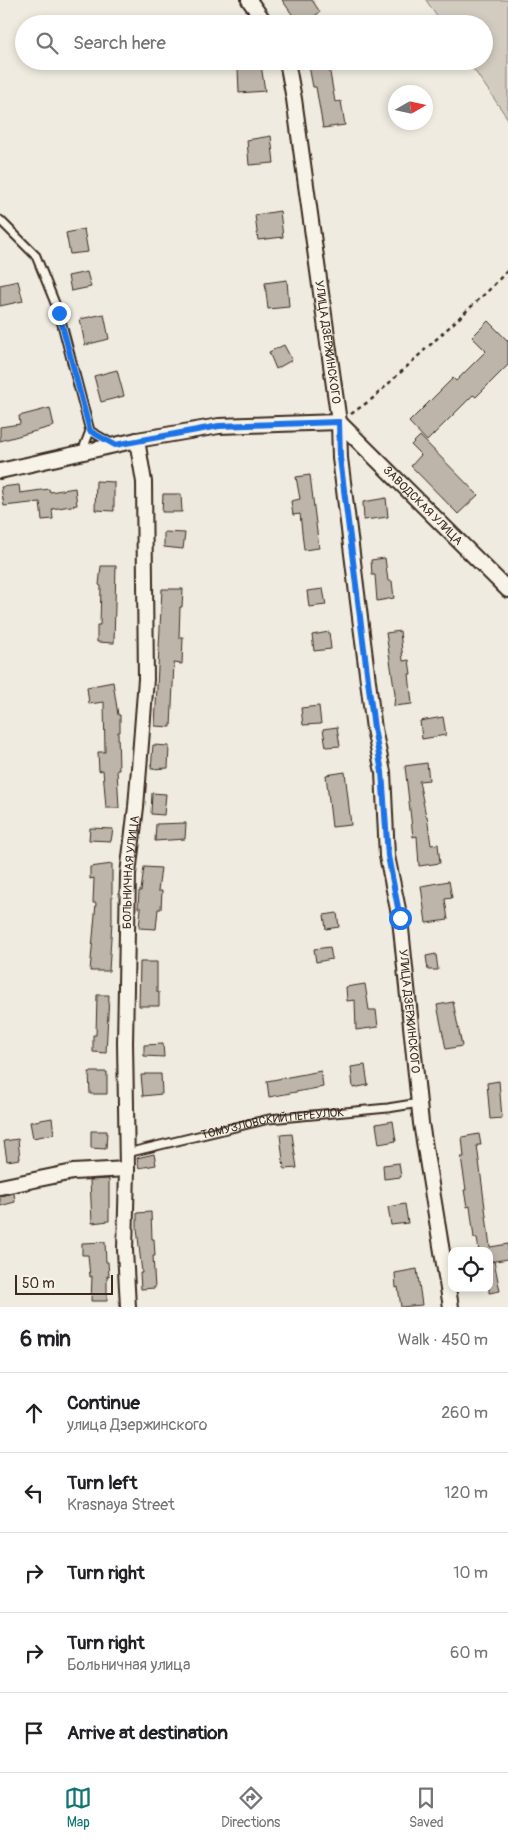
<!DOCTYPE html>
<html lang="en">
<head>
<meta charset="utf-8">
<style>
	body { margin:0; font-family:Pangolin,sans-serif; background:#f6f6f6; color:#202124 }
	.controls { position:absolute; right:15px; bottom:15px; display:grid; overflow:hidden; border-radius:10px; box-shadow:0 2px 8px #0003 }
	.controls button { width:45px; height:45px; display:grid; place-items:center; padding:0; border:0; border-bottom:1px solid #e0e0e0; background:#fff; color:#202124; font:25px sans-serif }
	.compass { position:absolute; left:388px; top:85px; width:45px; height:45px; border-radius:50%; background:#fff; box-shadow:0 2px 8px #0003; rotate:81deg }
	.scale { position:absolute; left:15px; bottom:12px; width:98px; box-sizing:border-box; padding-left:5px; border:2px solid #3b2a1e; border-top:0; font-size:14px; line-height:18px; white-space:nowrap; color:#3b2a1e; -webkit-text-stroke:4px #f7f3e8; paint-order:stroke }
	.stop { position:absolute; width:15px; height:15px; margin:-11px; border:4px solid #1a73e8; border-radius:50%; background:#fff }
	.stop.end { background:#1a73e8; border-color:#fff; box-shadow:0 1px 5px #0008 }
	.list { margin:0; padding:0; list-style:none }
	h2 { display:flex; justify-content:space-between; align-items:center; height:65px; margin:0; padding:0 20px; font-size:21px }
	h2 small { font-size:16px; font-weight:400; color:#757577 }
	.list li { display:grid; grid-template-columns:32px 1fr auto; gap:15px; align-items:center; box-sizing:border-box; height:80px; padding:0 20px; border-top:1px solid #e0e0e0 }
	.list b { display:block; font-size:19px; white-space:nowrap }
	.list p { margin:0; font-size:16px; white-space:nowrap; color:#757577 }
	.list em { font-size:16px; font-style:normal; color:#757577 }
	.icon { flex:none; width:28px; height:28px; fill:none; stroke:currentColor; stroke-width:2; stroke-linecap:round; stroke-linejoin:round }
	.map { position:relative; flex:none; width:508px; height:1307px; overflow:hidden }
	.search { position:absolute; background:#fff; box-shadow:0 2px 8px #0003; left:15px; right:15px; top:15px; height:55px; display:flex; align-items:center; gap:12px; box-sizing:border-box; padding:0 18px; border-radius:28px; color:#757577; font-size:19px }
	.sheet { height:465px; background:#fff }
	nav { display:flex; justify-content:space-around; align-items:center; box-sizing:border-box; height:70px; border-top:1px solid #e0e0e0; background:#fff; font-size:14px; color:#757577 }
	nav a { display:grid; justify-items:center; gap:2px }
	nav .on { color:#0f766e }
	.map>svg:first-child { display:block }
	.green { fill:#d1cbc0; stroke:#867a6f }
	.building { fill:#bdb5aa; stroke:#3b2a1e }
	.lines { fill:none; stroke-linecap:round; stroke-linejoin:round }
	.service-casing { stroke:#3b2a1e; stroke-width:11 }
	.minor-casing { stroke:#3b2a1e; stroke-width:18 }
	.path { stroke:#3b2a1e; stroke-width:2.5; stroke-dasharray:4 4; stroke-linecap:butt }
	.service { stroke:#f7f3e8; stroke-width:7 }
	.minor { stroke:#f7f3e8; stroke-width:14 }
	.route { stroke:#1a73e8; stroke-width:6 }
	.labels { text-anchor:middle; stroke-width:4.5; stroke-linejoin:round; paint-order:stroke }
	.street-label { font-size:12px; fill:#3b2a1e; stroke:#f7f3e8 }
</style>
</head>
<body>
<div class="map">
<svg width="508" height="1307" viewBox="0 0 508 1307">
	<rect width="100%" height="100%" fill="#efebe0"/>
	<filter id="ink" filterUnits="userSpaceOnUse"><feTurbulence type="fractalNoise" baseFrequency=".02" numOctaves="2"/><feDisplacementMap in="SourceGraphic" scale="10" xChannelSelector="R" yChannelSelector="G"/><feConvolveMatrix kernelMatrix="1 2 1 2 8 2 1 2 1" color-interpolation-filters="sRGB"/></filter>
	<g filter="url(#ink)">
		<!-- green -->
		<path class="green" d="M 426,0 L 508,0 L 508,119 L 468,61 L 484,61 L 484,24 L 442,24 Z"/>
		<!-- building -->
		<path class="building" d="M 282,0 L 312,0 L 320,12 L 304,24 L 299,24 Z
			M 308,61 L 328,61 L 335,102 L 341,101 L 345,125 L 323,128 L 316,87 L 313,87 Z
			M 261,65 L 265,91 L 239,93 L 238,68 Z
			M 271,136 L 274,163 L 249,165 L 247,140 Z
			M 280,211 L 283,237 L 258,240 L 255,215 Z
			M 84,229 L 88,252 L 70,254 L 66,233 Z
			M 87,272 L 91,287 L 71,291 L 68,276 Z
			M 287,280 L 289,307 L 268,309 L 265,283 Z
			M 18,281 L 23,301 L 0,306 L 0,285 Z
			M 104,314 L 109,339 L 85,345 L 80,319 Z
			M 488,321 L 508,341 L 508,365 L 476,397 L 473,395 L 427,441 L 409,422 L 453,378 L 456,381 L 486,351 L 472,337 Z
			M 284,345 L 292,360 L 276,369 L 269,352 Z
			M 117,370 L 124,396 L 101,402 L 94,376 Z
			M 50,408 L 54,426 L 0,441 L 0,427 L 20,424 L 19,416 Z
			M 420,436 L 478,495 L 458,514 L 411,466 L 421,455 L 411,445 Z
			M 310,475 L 319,548 L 304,550 L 300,514 L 293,515 L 291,501 L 300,499 L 296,477 Z
			M 96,481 L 114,482 L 114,511 L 95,510 Z
			M 19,485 L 20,493 L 49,489 L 50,492 L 75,488 L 77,505 L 52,509 L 53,519 L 42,520 L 40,502 L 4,506 L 1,487 Z
			M 163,494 L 181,494 L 182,512 L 162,512 Z
			M 386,498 L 388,517 L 364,520 L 363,502 Z
			M 164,532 L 185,533 L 183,549 L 164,547 Z
			M 385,558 L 388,581 L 392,581 L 394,598 L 377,601 L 375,575 L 372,575 L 371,560 Z
			M 101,566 L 116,566 L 114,643 L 97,642 L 97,625 L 100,625 L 101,586 L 99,585 Z
			M 162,589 L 183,589 L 182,607 L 180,607 L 179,637 L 183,637 L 182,664 L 174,663 L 171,727 L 155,726 Z
			M 323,589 L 326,605 L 309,607 L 307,591 Z
			M 400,631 L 403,661 L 409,660 L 411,674 L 409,674 L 412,704 L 394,706 L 395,694 L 386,633 Z
			M 329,632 L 331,649 L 314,651 L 312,635 Z
			M 113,682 L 118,715 L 120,715 L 120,732 L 118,732 L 119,770 L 117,770 L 119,808 L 106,808 L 103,770 L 99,771 L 98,752 L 105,752 L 104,702 L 89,704 L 87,687 Z
			M 319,706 L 321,724 L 303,725 L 301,708 Z
			M 443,717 L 446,735 L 422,739 L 420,721 Z
			M 337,727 L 340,746 L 326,747 L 323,729 Z
			M 153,745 L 169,746 L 168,768 L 151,769 Z
			M 427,763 L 429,780 L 419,781 L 426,816 L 427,816 L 431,845 L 438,844 L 440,863 L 419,866 L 417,836 L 413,837 L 405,766 Z
			M 345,772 L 351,825 L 332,827 L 326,775 Z
			M 152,793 L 166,794 L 164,815 L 151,814 Z
			M 186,823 L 185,839 L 155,841 L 156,824 Z
			M 90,828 L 113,829 L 111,841 L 89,840 Z
			M 112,864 L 112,921 L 109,971 L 90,971 L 96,903 L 93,903 L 94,878 L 90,879 L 90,867 Z
			M 144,867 L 161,868 L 158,891 L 162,891 L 161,909 L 158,909 L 156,929 L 139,928 L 141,908 L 138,908 L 139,891 L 141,891 Z
			M 449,881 L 452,898 L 445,899 L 448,920 L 426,923 L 421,886 Z
			M 337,913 L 339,927 L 326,929 L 324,915 Z
			M 330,947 L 332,959 L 316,962 L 314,949 Z
			M 436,954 L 438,970 L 428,970 L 426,956 Z
			M 140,962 L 157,962 L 157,992 L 159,992 L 159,1006 L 139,1006 Z
			M 365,984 L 369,1010 L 376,1010 L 378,1027 L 356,1030 L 355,1000 L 347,1001 L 346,987 Z
			M 97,995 L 109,995 L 106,1053 L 93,1052 L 93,1035 L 96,1035 Z
			M 453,1002 L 462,1046 L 446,1049 L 437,1005 Z
			M 163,1044 L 164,1057 L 144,1056 L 144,1045 Z
			M 365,1065 L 368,1085 L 353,1088 L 351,1067 Z
			M 321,1071 L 323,1087 L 269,1097 L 267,1081 Z
			M 89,1072 L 107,1072 L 107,1094 L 90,1094 Z
			M 145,1074 L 161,1074 L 162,1094 L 143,1096 L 141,1075 L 145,1075 Z
			M 499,1081 L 502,1118 L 490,1119 L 487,1083 Z
			M 52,1118 L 54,1134 L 33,1138 L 30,1122 Z
			M 393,1121 L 396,1141 L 379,1144 L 376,1124 Z
			M 91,1131 L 107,1131 L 106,1149 L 91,1148 Z
			M 292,1134 L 297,1168 L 284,1169 L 280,1135 Z
			M 479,1134 L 481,1145 L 477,1145 L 490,1247 L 508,1244 L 508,1259 L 489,1262 L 489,1251 L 479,1251 L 477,1238 L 474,1238 L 470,1206 L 467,1207 L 464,1190 L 466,1190 L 461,1157 L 464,1157 L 462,1137 Z
			M 18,1139 L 20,1159 L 7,1161 L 4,1141 Z
			M 154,1154 L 156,1165 L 139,1168 L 137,1158 Z
			M 399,1163 L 401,1177 L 384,1179 L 383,1165 Z
			M 109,1179 L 109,1221 L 92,1223 L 90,1180 Z
			M 14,1193 L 15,1202 L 0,1206 L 0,1196 Z
			M 405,1204 L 408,1223 L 391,1225 L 388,1207 Z
			M 151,1212 L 152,1239 L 154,1239 L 155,1256 L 153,1256 L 155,1288 L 141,1289 L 140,1273 L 142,1273 L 137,1228 L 137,1213 Z
			M 105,1242 L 106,1262 L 108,1262 L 109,1276 L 107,1276 L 107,1301 L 91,1301 L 92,1276 L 90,1277 L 88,1255 L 82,1255 L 82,1243 Z
			M 494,1261 L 500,1291 L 489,1293 L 489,1262 Z
			M 417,1269 L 422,1305 L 401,1307 L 398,1287 L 396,1288 L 395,1273 Z"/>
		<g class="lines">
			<!-- service casing -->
			<g class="service-casing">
				<g id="service">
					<path d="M 0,220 L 36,256 L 59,313 L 90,431 L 82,452"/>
					<path d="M 90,431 L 113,444"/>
					<path id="s1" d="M 127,1153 L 269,1119 L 388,1108 L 419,1103"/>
				</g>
			</g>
			<!-- minor casing -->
			<g class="minor-casing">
				<g id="minor">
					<path d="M 249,0 L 266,24"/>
					<path id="s2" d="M 287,61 L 294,99 L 339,422 L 340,458 L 374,729 L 383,772 L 387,856 L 400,919 L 421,1123 L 451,1307"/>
					<path id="s3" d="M 0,471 L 137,440 L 219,426 L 339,422 L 508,590"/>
					<path d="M 0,1187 L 73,1172 L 127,1169"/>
					<path id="s4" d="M 128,1307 L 125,1250 L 127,1169 L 125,1043 L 128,874 L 136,807 L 146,679 L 144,482 L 137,440"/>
				</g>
			</g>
			<!-- path -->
			<path class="path" d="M 351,414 L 372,399 L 488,291 L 508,270"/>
			<!-- service -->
			<use href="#service" class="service"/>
			<!-- minor -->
			<use href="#minor" class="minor"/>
		</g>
	</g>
	<g class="lines" filter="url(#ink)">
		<!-- route -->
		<path class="route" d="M 59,313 L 90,431 L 115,445 L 219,426 L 339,422 L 340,458 L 374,728 L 382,772 L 388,856 L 400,918"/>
	</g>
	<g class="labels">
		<!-- street labels -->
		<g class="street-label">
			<text dy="4" stroke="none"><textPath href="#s2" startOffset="284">УЛИЦА ДЗЕРЖИНСКОГО</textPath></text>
			<text dy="4" stroke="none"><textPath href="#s3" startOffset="462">ЗАВОДСКАЯ УЛИЦА</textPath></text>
			<text dy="4" stroke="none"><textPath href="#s4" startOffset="435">БОЛЬНИЧНАЯ УЛИЦА</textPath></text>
			<text dy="4" stroke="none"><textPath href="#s2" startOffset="959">УЛИЦА ДЗЕРЖИНСКОГО</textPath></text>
			<text dy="4" stroke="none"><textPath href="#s1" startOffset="149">ТОМУЗЛОВСКИЙ ПЕРЕУЛОК</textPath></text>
		</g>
	</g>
</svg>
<div class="controls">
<button><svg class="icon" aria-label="locate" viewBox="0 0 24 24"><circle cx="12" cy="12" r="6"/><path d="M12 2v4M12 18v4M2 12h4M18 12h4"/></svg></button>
</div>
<svg class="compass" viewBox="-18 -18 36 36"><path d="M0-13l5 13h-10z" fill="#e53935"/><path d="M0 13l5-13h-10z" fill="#757577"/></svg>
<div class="scale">50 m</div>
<div class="stop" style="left:400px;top:918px"></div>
<div class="stop end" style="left:59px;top:313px"></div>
<div class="search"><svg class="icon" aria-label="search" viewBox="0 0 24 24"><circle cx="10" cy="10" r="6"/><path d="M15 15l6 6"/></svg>Search here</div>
</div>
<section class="sheet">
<h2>6 min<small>Walk · 450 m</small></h2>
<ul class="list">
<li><svg class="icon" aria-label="ahead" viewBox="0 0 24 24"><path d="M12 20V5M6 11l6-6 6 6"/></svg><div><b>Continue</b><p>улица Дзержинского</p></div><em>260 m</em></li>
<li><svg class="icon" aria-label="left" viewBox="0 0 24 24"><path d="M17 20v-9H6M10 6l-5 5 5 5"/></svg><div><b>Turn left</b><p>Krasnaya Street</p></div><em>120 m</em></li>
<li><svg class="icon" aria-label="right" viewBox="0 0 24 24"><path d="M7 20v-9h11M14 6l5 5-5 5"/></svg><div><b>Turn right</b></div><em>10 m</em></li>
<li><svg class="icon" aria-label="right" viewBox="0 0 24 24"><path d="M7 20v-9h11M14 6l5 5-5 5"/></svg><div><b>Turn right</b><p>Больничная улица</p></div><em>60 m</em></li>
<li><svg class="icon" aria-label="arrive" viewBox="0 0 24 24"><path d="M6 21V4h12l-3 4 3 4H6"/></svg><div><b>Arrive at destination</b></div></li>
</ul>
</section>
<nav>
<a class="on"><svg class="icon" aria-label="map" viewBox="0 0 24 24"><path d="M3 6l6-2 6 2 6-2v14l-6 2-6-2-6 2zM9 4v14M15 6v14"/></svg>Map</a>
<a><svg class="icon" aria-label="directions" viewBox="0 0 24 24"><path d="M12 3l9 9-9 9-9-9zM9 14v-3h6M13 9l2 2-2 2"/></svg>Directions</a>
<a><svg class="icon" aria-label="saved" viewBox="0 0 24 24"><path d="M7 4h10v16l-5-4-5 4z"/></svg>Saved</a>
</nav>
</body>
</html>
